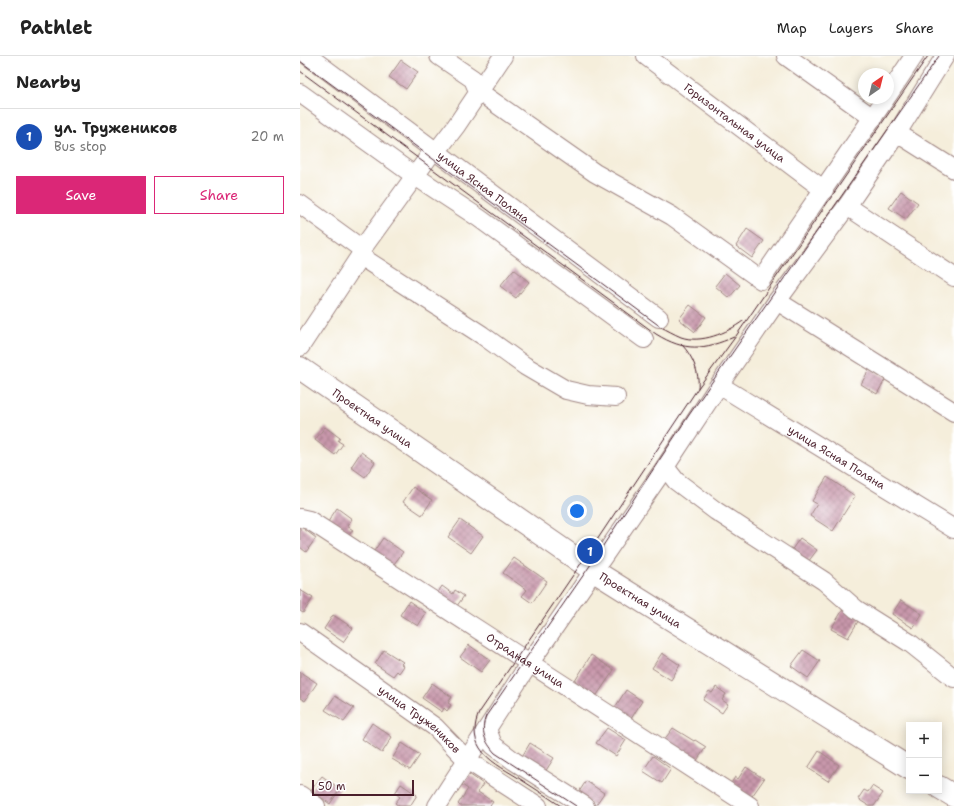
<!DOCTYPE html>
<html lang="en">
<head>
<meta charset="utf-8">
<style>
	body { margin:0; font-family:"Shantell Sans",sans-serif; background:#f6f6f6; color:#222 }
	.controls { position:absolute; right:12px; bottom:12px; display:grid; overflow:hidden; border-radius:0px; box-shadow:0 2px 10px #0003 }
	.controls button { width:36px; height:36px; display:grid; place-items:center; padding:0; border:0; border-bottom:1px solid #e0e0e0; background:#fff; color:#222; font:20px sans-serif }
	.compass { position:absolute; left:558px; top:12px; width:36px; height:36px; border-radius:50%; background:#fff; box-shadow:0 2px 10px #0003; rotate:35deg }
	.scale { position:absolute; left:12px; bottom:10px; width:102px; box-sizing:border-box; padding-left:4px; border:2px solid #4a1f2b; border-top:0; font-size:11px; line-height:14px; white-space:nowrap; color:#4a1f2b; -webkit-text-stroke:3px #fff; paint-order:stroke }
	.you { position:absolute; left:277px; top:455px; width:14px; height:14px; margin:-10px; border:3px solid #fff; border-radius:50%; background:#1a73e8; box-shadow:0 0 0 6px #1a73e833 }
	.badge { display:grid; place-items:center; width:26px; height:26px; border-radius:50%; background:#db2777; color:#fff; font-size:13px; font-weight:700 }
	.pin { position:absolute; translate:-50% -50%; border:2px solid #fff; box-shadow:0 1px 4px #0006 }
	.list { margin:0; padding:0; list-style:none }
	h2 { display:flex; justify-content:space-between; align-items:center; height:52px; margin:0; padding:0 16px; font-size:17px }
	h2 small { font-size:13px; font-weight:400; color:#767676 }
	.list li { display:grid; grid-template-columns:26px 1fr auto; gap:12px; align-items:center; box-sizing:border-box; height:56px; padding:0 16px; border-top:1px solid #e0e0e0 }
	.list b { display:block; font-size:15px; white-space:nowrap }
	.list p { margin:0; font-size:13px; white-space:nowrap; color:#767676 }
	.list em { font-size:13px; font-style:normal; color:#767676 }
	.actions { display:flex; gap:8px; padding:12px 16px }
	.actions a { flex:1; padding:9px 0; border:1px solid #db2777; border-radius:0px; text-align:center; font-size:14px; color:#db2777 }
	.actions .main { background:#db2777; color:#fff }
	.map { position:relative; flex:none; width:654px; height:750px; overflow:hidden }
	header { display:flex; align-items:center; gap:24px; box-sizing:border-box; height:56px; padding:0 20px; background:#fff; border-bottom:1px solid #e0e0e0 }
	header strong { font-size:19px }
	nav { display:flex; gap:22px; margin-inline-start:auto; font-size:14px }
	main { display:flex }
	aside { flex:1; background:#fff }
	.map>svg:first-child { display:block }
	.building { fill:url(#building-cross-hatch) }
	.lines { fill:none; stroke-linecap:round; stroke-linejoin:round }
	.minor-casing { stroke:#a08683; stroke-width:20 }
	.major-casing { stroke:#a08683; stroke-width:24 }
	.minor { stroke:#fff; stroke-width:18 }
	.major { stroke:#fff; stroke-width:22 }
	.tram { stroke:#4a1f2b; stroke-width:1 }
	.labels { text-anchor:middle; stroke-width:3.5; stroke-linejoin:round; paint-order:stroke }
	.street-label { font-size:11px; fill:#4a1f2b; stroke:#fff }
</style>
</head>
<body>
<header>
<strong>Pathlet</strong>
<nav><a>Map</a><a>Layers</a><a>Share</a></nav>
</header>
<main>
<aside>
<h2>Nearby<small></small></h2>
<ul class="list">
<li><span class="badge" style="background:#1a4fb4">1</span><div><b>ул. Тружеников</b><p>Bus stop</p></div><em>20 m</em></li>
</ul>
<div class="actions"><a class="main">Save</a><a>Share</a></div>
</aside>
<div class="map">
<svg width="654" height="750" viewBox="0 0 654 750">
	<defs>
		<pattern id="building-cross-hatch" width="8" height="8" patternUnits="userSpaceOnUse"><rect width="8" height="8" fill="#c897ab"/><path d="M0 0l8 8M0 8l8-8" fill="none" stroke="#a47b8b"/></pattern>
	</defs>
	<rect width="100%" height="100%" fill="#fff"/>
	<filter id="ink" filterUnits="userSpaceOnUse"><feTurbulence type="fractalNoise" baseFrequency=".025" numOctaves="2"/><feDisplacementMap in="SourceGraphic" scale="8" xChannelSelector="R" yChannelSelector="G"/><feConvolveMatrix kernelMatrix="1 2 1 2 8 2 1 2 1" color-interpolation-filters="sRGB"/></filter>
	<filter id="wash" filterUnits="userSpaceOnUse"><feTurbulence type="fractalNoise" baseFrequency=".012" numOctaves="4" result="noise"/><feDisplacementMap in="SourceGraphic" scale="16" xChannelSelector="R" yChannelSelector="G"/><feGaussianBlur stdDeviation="0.9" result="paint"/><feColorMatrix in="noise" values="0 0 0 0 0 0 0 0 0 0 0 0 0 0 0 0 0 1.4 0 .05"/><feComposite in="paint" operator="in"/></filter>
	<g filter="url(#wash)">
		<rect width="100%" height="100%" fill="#f5eedb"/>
		<g id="blocks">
			<!-- building -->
			<path class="building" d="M 101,4 L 118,16 L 106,33 L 89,21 Z
				M 601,135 L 618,147 L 606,163 L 589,152 Z
				M 447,173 L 464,185 L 452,202 L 436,190 Z
				M 214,213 L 229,226 L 216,242 L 200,230 Z
				M 425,217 L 440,229 L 429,242 L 415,230 Z
				M 390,249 L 406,261 L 395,276 L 379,263 Z
				M 570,312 L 586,322 L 577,338 L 561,328 Z
				M 25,371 L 40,382 L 38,385 L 43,388 L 35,399 L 15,384 Z
				M 61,396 L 75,406 L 65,421 L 51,411 Z
				M 527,421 L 555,440 L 533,475 L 510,460 L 517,448 L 512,445 Z
				M 113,431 L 132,444 L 122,459 L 103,446 Z
				M 37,452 L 52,463 L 47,470 L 53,474 L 46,483 L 26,469 Z
				M 160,464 L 183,480 L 171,497 L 148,481 Z
				M 0,470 L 16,482 L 6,496 L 0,491 Z
				M 83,482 L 103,496 L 91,512 L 72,498 Z
				M 500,482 L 517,494 L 505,510 L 488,499 Z
				M 214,502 L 247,525 L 232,547 L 222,540 L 227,534 L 203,517 Z
				M 142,530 L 153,538 L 155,534 L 164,540 L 154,554 L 135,541 Z
				M 0,534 L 13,542 L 3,557 L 0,555 Z
				M 601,544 L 622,558 L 613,572 L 592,558 Z
				M 109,545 L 126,557 L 118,570 L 100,559 Z
				M 544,552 L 560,562 L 548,582 L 531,573 Z
				M 33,559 L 53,572 L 43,586 L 24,573 Z
				M 169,589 L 190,604 L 181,616 L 160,601 Z
				M 84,594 L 103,606 L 101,608 L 104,610 L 99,617 L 97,615 L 93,620 L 75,608 Z
				M 503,594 L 520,605 L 508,622 L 491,610 Z
				M 362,597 L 380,609 L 371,624 L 352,612 Z
				M 291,599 L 314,614 L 297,639 L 275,625 Z
				M 0,616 L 17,627 L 5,645 L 0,642 Z
				M 132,627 L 152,641 L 148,647 L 151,649 L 147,655 L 144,652 L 142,656 L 122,642 Z
				M 416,631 L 426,638 L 422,644 L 428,648 L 422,657 L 403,644 L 409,635 L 412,637 Z
				M 326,634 L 342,645 L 331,663 L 314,653 Z
				M 35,640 L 54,652 L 44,666 L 25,654 Z
				M 72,667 L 92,681 L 82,697 L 62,683 Z
				M 307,672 L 326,684 L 316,700 L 296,687 Z
				M 373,672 L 394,685 L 395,684 L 406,691 L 394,709 L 364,684 Z
				M 102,687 L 120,699 L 110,714 L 92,703 Z
				M 230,687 L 254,702 L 243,719 L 220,704 Z
				M 519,695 L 539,709 L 528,725 L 508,712 Z
				M 353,700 L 371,713 L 362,727 L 343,715 Z
				M 446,711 L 464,723 L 450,743 L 430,729 L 435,721 L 438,723 Z
				M 169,718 L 183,728 L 178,736 L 193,746 L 190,750 L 160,750 L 158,748 L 168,733 L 162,729 Z
				M 22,720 L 40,733 L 30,748 L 11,734 Z
				M 286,725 L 304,737 L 295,750 L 293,750 L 277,739 Z
				M 101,728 L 117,739 L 110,750 L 99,750 L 95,747 L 100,741 L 95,737 Z
				M 572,730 L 583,737 L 574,750 L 569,750 L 558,743 L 564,734 L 568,736 Z"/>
		</g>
	</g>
	<g filter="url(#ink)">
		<use href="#blocks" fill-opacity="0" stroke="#a08683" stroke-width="1"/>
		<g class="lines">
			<!-- minor casing -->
			<g class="minor-casing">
				<g id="minor">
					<path id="s1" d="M 8,0 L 359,262"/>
					<path d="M 139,0 L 173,23 L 178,35 L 295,117 L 372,160 L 461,224 L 586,42"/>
					<path id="s2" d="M 346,0 L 524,134"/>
					<path d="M 486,0 L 573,62"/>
					<path d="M 0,37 L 115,120 L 179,162 L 344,283"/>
					<path d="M 588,39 L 614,0"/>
					<path d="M 597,77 L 654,113"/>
					<path d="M 0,148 L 62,193"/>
					<path d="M 547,150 L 654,221"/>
					<path d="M 60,200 L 182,279 L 225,310 L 266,334 L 288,339 L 316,341"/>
					<path d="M 477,245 L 654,356"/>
					<path d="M 0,291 L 60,200 L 62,193 L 125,106 L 130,99 L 136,96 L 156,70 L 203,0"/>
					<path id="s3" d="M 419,329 L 654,473"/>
					<path d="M 365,411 L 376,425 L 416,455 L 524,525 L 556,553 L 610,587 L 654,622"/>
					<path id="s4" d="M 0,462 L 9,464 L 450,750"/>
					<path id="s5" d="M 0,576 L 135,671 L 167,704 L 238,750"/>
					<path d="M 187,673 L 193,689 L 214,705 L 285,750"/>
					<path d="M 0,739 L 16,750"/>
					<path d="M 137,750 L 229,608 L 363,414 L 419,329 L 477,245 L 547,150 L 597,77 L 645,0"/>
				</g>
			</g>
			<!-- major casing -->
			<g class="major-casing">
				<g id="major">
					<path id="s6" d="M 0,312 L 294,515 L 609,712"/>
					<path d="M 639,731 L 654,740"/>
				</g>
			</g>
			<!-- minor -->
			<use href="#minor" class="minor"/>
			<!-- major -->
			<use href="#major" class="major"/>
			<!-- tram -->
			<path class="tram" d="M 0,5 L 361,271 C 367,274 374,278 381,281 C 401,288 427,277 443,265
				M 0,15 L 356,278 C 385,296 404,294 434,281
				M 380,287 C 392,298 400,317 398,332
				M 261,750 C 247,740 232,731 217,721 C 204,713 188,705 180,692 C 173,681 174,668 179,657 L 297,484 L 398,332 L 436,280 L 628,0
				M 276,750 L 195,697 C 185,686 180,675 186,660 L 289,511 L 389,359 L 639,0"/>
		</g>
	</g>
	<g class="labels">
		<!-- street labels -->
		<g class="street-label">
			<text dy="4" stroke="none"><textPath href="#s2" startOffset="111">Горизонтальная улица</textPath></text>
			<text dy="4" stroke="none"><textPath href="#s1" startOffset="219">улица Ясная Поляна</textPath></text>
			<text dy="4" stroke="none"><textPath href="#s6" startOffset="88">Проектная улица</textPath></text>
			<text dy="4" stroke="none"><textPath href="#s3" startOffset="138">улица Ясная Поляна</textPath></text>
			<text dy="4" stroke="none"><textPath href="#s6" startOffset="412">Проектная улица</textPath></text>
			<text dy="4" stroke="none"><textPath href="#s4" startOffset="267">Отрадная улица</textPath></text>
			<text dy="4" stroke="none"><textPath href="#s5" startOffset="148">улица Тружеников</textPath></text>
		</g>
	</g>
</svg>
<div class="controls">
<button>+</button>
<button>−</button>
</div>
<svg class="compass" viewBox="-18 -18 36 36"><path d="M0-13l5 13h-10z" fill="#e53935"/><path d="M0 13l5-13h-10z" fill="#767676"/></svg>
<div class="scale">50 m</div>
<div class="you"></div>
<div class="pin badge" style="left:290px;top:495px;background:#1a4fb4">1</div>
</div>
</main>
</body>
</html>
